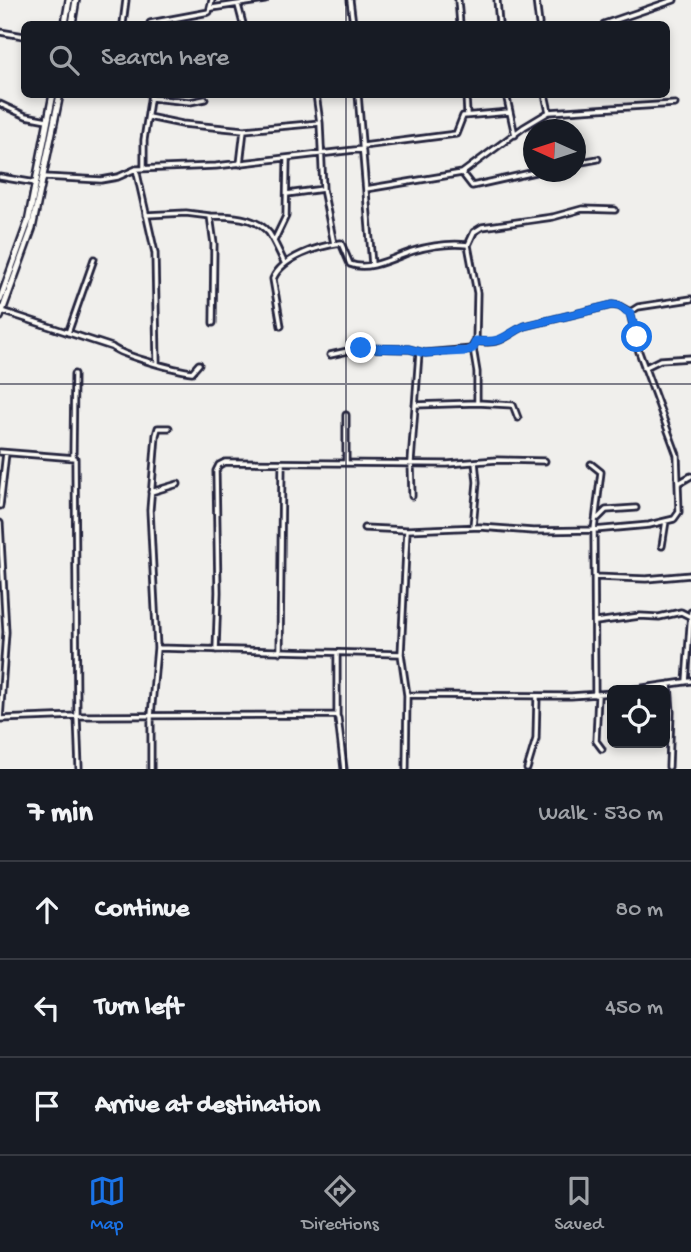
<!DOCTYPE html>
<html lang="en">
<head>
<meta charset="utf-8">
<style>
	body { margin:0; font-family:"Gochi Hand",sans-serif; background:#242831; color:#f1f3f6 }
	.controls { position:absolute; right:21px; bottom:21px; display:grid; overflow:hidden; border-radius:10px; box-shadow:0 4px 10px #0003 }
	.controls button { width:63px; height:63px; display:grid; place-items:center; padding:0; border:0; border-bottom:2px solid #363941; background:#171b24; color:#f1f3f6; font:35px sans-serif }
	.compass { position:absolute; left:523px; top:119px; width:63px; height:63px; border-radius:50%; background:#171b24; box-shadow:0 4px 10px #0003; rotate:273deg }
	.stop { position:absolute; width:21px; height:21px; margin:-16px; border:5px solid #1a73e8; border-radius:50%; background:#fff }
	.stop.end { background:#1a73e8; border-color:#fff; box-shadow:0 2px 7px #0008 }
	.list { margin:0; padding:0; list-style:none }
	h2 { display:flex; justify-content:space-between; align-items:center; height:91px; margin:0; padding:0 28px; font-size:30px }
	h2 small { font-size:23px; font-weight:400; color:#9ea1a6 }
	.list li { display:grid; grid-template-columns:46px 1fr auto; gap:21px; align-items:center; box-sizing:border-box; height:98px; padding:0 28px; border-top:2px solid #363941 }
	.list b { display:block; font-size:26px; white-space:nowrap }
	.list em { font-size:23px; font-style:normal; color:#9ea1a6 }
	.icon { flex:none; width:38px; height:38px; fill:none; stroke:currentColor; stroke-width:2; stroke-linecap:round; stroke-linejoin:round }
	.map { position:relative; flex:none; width:691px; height:769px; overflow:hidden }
	.search { position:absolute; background:#171b24; box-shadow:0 4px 10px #0003; left:21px; right:21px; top:21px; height:77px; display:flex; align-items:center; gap:18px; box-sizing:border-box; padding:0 24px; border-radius:10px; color:#9ea1a6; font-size:26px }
	.sheet { height:385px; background:#171b24 }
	nav { display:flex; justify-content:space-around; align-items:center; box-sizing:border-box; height:98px; border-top:2px solid #363941; background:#171b24; font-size:19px; color:#9ea1a6 }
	nav a { display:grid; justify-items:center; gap:4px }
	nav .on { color:#1a73e8 }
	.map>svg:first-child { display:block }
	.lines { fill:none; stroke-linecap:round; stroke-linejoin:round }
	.street-casing { stroke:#22223b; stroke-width:9 }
	.primary-casing { stroke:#22223b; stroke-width:10 }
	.street { stroke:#fdfcf7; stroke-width:3.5 }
	.primary { stroke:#fdfcf7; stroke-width:5 }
	.route { stroke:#1a73e8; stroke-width:9 }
	.grid { fill:none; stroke:#22223b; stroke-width:2; stroke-opacity:0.55 }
</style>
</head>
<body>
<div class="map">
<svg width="691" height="769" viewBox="0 0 691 769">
	<rect width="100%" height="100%" fill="#f0efec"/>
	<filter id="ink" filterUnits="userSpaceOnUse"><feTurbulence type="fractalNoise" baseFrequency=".0143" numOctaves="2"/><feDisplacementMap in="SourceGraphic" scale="14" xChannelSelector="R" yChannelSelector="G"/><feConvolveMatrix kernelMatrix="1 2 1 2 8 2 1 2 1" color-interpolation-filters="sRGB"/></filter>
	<g filter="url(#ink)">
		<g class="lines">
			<!-- street casing -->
			<g class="street-casing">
				<path id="street" d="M 350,0 L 353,24
					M 458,0 L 460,24
					M 497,0 L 499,24
					M 536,0 L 539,24
					M 238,5 L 243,24
					M 212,8 L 265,0
					M 150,23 L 209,12 L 212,0
					M 123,24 L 126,0
					M 604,24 L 674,0
					M 0,32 L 24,36
					M 316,94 L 320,123
					M 358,94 L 372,265
					M 466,94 L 467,115
					M 506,94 L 515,135
					M 151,98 L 190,102 L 205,99
					M 0,104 L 26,116 L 47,120
					M 549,112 L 675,104
					M 148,117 L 182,124 L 244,130 L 320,123 L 323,189 L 334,244
					M 363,146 L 456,134 L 463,116 L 509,112
					M 576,163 L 598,159
					M 240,164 L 244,130
					M 144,168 L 144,140 L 151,94
					M 136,169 L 155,253 L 157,363
					M 462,173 L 472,186 L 535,172
					M 0,177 L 36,183
					M 44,177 L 101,180 L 118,177 L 136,169 L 216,166 L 363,149
					M 366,189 L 462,173 L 524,127 L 549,112 L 545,94
					M 287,194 L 323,189
					M 146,215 L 186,213 L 210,216 L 214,244 L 213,323
					M 210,216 C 230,216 255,216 269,233 C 275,242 280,254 285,264
					M 274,241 L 286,216 L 287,159
					M 2,311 L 112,347 C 123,356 176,370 192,372 L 199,364
					M 630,312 L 638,307 L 691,299
					M 281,326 L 273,279 C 282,257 319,246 341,243 L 350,264 C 369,272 395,257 413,251 C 430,246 450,243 468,245
					M 68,333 L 94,259
					M 330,355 L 361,348 L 409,349 L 425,353 L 471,349 L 476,341 L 477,293 L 468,245 L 474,232 L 482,227 L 553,217 L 582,209 L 615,210
					M 644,368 L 660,360 L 691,358
					M 477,403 L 513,405 L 518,418
					M 415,405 L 477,403 L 477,372 L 473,348
					M 0,452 L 75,458 L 77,716 L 0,719
					M 73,457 L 74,374
					M 346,462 L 346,415
					M 591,464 L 601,472 L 594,530 L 595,695
					M 679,483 L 691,476
					M 151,492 L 178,484
					M 412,496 L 411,462 L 419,353
					M 0,506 L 6,453
					M 598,518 L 606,510 L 636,508
					M 0,523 L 6,632 L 0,719
					M 473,527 L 477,482 L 475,462
					M 364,528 L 407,530
					M 662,546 L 666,521
					M 595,577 L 646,579 L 691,575
					M 596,622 L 640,616 L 659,617 L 681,612 L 689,616
					M 157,648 L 150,510 L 156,435 L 158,428 L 169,428
					M 216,650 L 218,592 L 216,471 L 219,465 L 225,462 L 447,464 L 497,460 L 545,461
					M 280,652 L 282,463
					M 686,682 L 691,612
					M 669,684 L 671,712 L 669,767
					M 629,690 L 691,681
					M 407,695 L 571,696 L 612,693
					M 598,695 L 596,741 L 602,749
					M 337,717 L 337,653
					M 79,769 L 77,716 L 336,715 L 338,718 L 344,769
					M 151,769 L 151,716 L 157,648 L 401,654
					M 406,769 L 407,695 L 401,654 L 407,530 L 480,527 L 533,531 L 594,530 L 649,525 L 674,519 L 679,512 L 677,455 L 639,352 L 630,312 L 619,306 L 612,305 L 525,326 C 503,336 504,345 476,341
					M 527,769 L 536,739 L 537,696"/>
			</g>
			<!-- primary casing -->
			<g class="primary-casing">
				<path id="primary" d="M 65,24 L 69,0
					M 72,24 L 76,0
					M 0,300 L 28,222 L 53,94
					M 0,317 L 32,229 L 60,94"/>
			</g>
			<!-- street -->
			<use href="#street" class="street"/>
			<!-- primary -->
			<use href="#primary" class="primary"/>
		</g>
	</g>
	<g class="lines" filter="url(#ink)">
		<!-- route -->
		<path class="route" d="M 361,348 L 409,349 L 425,353 L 467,351 L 473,348 L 476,341 C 504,344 503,336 525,326 L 612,305 L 619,306 L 630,313 L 637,337"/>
	</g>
	<!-- grid -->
	<path class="grid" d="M 346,0 L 346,24M 346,94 L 346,769M 0,384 L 691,384"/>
</svg>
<div class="controls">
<button><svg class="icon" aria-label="locate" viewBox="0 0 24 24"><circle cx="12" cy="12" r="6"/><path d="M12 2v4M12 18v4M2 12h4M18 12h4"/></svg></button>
</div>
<svg class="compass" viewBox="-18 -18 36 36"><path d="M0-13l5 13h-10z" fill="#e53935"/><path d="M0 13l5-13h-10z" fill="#9ea1a6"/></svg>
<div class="stop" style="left:637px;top:337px"></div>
<div class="stop end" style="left:361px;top:348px"></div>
<div class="search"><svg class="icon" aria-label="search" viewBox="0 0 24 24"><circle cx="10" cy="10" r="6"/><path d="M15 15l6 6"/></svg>Search here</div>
</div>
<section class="sheet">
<h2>7 min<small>Walk · 530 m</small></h2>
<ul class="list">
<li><svg class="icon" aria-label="ahead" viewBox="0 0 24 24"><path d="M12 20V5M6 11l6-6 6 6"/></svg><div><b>Continue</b></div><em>80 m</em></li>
<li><svg class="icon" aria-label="left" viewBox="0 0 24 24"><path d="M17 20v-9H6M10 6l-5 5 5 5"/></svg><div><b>Turn left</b></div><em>450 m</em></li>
<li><svg class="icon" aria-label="arrive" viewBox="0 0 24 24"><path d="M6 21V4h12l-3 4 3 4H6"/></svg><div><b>Arrive at destination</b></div></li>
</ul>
</section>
<nav>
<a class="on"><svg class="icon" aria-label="map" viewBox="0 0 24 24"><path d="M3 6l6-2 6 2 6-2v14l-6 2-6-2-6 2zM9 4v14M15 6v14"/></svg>Map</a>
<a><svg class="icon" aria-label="directions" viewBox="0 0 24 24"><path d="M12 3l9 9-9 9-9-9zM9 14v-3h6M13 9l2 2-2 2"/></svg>Directions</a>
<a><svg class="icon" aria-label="saved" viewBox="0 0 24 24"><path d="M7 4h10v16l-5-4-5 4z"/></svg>Saved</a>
</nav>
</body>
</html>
